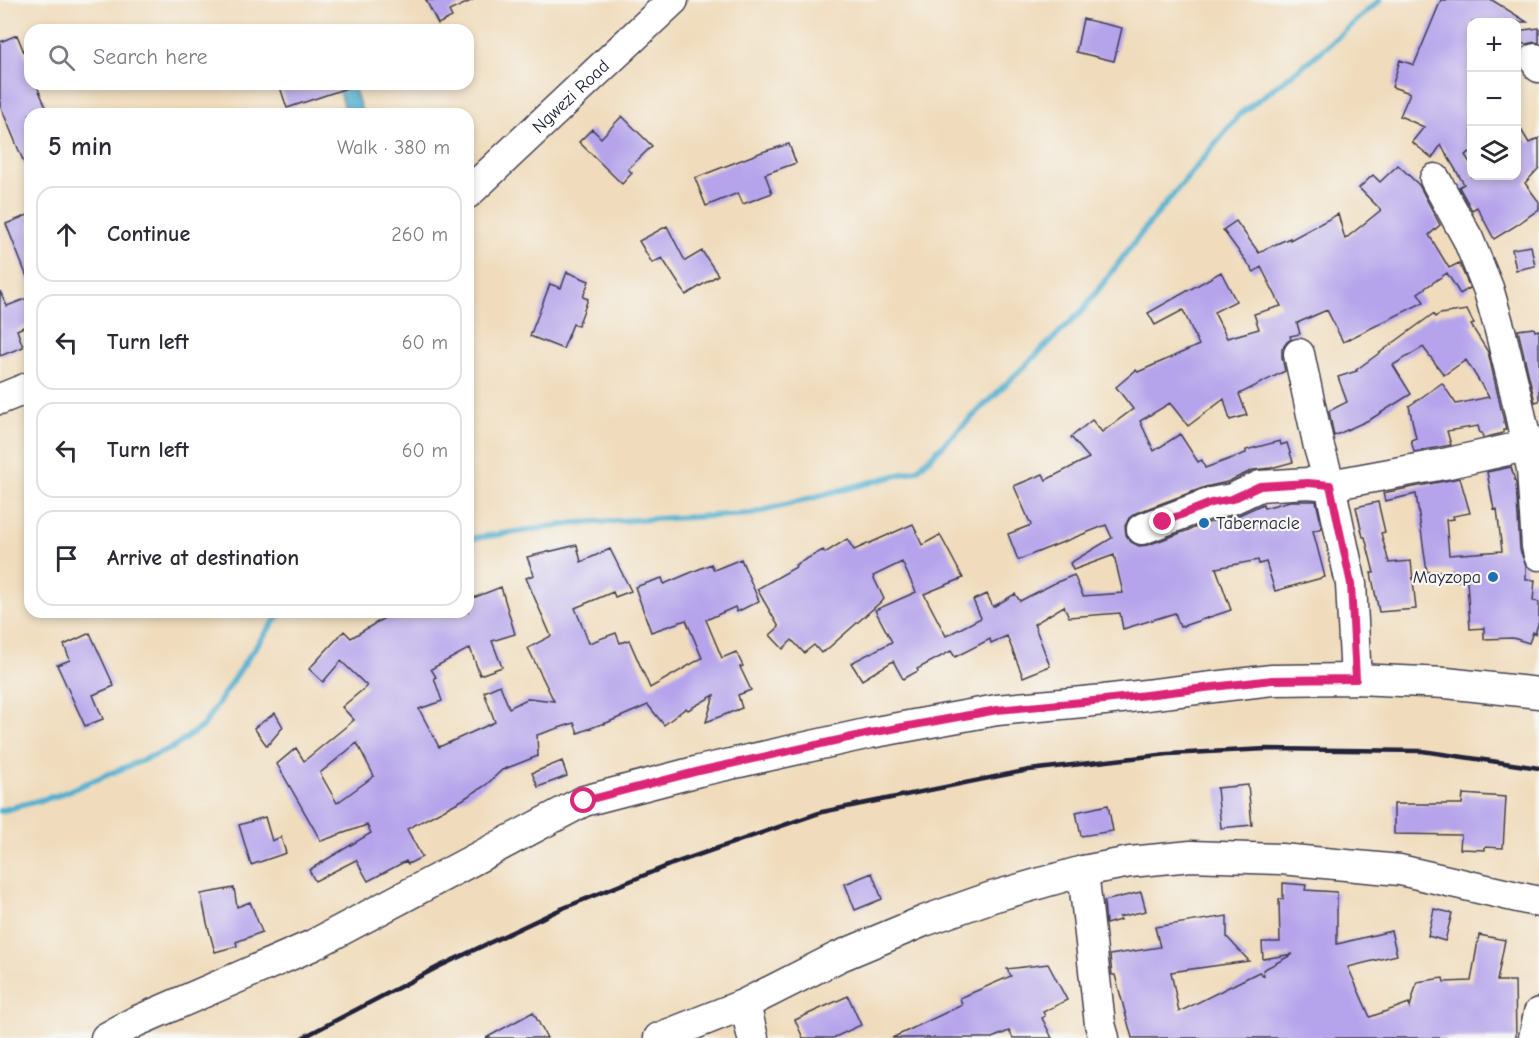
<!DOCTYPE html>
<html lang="en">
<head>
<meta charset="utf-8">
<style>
	body { margin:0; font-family:"Comic Neue",sans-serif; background:#f2f2f3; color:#2b2b33 }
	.controls { position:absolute; right:18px; top:18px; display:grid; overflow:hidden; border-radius:12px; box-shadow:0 3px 9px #0003 }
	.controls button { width:54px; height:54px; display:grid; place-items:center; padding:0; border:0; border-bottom:2px solid #e1e1e2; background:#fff; color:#2b2b33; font:30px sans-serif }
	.stop { position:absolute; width:18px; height:18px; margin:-14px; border:4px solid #db2777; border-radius:50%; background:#fff }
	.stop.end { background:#db2777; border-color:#fff; box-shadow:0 2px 6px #0008 }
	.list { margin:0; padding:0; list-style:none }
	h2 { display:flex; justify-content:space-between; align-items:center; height:78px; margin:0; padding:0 24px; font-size:26px }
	h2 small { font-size:20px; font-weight:400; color:#7c7c81 }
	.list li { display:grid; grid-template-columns:39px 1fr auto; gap:18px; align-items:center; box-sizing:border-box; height:96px; margin:0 12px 12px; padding:0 12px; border:2px solid #e1e1e2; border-radius:18px }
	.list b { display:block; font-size:22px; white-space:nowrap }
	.list em { font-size:20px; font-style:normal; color:#7c7c81 }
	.icon { flex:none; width:33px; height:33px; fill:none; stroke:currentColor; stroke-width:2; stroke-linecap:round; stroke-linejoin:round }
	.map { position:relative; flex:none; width:1539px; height:1038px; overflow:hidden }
	.search { position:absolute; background:#fff; box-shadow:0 3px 9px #0003; left:24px; top:24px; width:450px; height:66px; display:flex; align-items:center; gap:15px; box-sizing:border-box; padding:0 21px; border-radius:18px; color:#7c7c81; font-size:22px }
	.panel { position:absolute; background:#fff; box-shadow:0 3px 9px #0003; left:24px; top:108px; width:450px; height:510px; border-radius:18px }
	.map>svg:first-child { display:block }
	.water { fill:#50afcf; stroke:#396885; stroke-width:1.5 }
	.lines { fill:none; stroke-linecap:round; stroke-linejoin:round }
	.stream { stroke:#50afcf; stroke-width:6 }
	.building { fill:#b5a4eb; fill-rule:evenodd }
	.minor-casing { stroke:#413e4e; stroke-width:33 }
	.minor { stroke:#fff; stroke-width:30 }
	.rail { stroke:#22223b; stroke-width:4.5 }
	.route { stroke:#db2777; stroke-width:8 }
	.poi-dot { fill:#1f6fb2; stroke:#f6f6f2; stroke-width:2 }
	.labels { text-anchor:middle; stroke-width:4.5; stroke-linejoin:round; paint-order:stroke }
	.street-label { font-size:18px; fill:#22223b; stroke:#f6f6f2 }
	.poi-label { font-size:18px; fill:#22223b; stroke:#f6f6f2; text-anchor:start }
</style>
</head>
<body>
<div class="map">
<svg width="1539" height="1038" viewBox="0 0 1539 1038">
	<rect width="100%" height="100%" fill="#f6f6f2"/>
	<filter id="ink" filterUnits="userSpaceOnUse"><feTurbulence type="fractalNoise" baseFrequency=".0167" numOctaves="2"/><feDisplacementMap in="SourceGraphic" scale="12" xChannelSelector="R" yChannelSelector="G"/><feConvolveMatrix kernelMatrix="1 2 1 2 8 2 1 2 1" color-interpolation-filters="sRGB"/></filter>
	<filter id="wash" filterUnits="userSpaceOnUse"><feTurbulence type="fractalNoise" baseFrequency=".008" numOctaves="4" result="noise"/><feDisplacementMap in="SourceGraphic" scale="24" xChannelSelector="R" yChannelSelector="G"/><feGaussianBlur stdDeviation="1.35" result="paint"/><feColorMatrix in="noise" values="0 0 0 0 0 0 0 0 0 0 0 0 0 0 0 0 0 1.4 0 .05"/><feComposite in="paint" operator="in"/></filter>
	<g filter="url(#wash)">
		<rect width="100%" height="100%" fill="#f0dcbc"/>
		<!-- water -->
		<path class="water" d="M 353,84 L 362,111 L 352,114 L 346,114 L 337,85 Z"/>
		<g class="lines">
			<!-- stream -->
			<path class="stream" d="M 468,539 L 577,523 L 751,514 L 917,470 L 1082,311 L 1143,231 L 1240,114 L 1312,59 L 1380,0
				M 0,811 L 56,796 L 172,748 L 203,726 L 245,662 L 272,624 L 283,612"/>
		</g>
		<g id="blocks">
			<!-- building -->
			<path class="building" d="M 426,0 L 473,0 L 449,11 L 452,17 L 438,24 Z
				M 1441,0 L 1492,0 L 1527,22 L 1472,22 L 1472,151 L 1465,155 L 1472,166 L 1472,176 L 1516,176 L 1516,121 L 1529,143 L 1539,138 L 1539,168 L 1525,183 L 1539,202 L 1539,209 L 1517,225 L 1494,239 L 1477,207 L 1472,210 L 1459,187 L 1464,184 L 1441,145 L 1432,158 L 1412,142 L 1424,127 L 1400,116 L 1410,93 L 1392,87 L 1400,60 L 1414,65 Z
				M 1083,19 L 1122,28 L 1114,61 L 1076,52 Z
				M 1539,28 L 1539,43 L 1535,42 L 1526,44 L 1516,43 L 1516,31 Z
				M 17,35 L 30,67 L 30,84 L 36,84 L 49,114 L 30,114 L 30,177 L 0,105 L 0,42 Z
				M 279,84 L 349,84 L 350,87 L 287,108 Z
				M 622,116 L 652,146 L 628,169 L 632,173 L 622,184 L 579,142 L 592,129 L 601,138 Z
				M 789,144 L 796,163 L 765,174 L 772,193 L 743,204 L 738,193 L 706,206 L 695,178 L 762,152 Z
				M 1398,165 L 1419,185 L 1440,225 L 1429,235 L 1449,268 L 1459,263 L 1470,288 L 1460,294 L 1447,273 L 1418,293 L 1424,302 L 1343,342 L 1327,310 L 1297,323 L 1300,334 L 1290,336 L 1291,339 L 1287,342 L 1282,349 L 1282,358 L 1285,371 L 1239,394 L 1247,415 L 1230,420 L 1224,399 L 1188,426 L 1170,403 L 1140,421 L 1154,451 L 1180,434 L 1198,462 L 1202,460 L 1205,468 L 1246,453 L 1246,450 L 1280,441 L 1281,445 L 1287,443 L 1293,462 L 1271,468 L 1253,470 L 1227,482 L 1205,487 L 1136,513 L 1129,518 L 1125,526 L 1126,535 L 1131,542 L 1139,546 L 1148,545 L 1216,520 L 1239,515 L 1263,504 L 1264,508 L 1290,501 L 1316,501 L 1322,528 L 1313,531 L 1325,577 L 1275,591 L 1266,562 L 1259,564 L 1258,560 L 1216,568 L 1231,610 L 1180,627 L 1175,613 L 1123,629 L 1120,613 L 1069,617 L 1064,606 L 1034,624 L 1050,666 L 1023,677 L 1007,636 L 991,643 L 990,639 L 955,657 L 951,651 L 917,669 L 918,671 L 903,679 L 893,661 L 862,680 L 851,663 L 892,642 L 875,610 L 916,592 L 902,562 L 873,576 L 884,599 L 824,652 L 823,651 L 821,653 L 814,645 L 804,653 L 792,640 L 783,649 L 770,635 L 779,627 L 757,589 L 796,567 L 795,565 L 823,550 L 825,553 L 847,539 L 854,550 L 913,524 L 922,545 L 940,535 L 963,578 L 924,594 L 946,636 L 981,618 L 973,600 L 987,594 L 993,607 L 1015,594 L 1020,601 L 1055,583 L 1074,575 L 1083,596 L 1123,593 L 1114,555 L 1073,570 L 1070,563 L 1112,538 L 1106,525 L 1018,560 L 1008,534 L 1031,525 L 1014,486 L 1043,474 L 1046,480 L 1089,458 L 1071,437 L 1092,420 L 1102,432 L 1133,409 L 1116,387 L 1136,370 L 1138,372 L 1199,345 L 1183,310 L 1155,325 L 1148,313 L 1221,272 L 1236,301 L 1214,312 L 1227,338 L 1259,329 L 1254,314 L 1281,306 L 1261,267 L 1254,272 L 1223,230 L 1236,221 L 1259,253 L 1265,249 L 1290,238 L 1290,240 L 1338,214 L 1345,239 L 1381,210 L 1359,188 L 1373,175 L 1380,182 Z
				M 30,214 L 30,281 L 29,282 L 6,224 Z
				M 667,226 L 685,261 L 702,251 L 718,275 L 686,295 L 662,258 L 652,263 L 639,241 Z
				M 1531,246 L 1535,266 L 1516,270 L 1512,249 Z
				M 567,272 L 589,281 L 583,297 L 588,299 L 578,326 L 573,324 L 563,349 L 530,336 L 550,284 L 561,288 Z
				M 0,291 L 7,306 L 30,297 L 30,324 L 17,330 L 23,347 L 0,356 Z
				M 1467,310 L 1474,324 L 1471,325 L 1488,352 L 1506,430 L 1503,430 L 1503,433 L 1483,438 L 1482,433 L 1480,433 L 1478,426 L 1447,431 L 1451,445 L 1414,452 L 1411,440 L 1416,438 L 1409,406 L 1442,383 L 1456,404 L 1489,397 L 1466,360 L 1444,375 L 1423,347 L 1393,365 L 1411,394 L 1371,419 L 1334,436 L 1329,411 L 1347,402 L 1338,377 L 1357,371 L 1356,370 L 1433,314 L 1435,317 L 1440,314 Z
				M 1534,328 L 1535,331 L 1539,330 L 1539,401 L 1535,402 L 1518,330 Z
				M 1511,467 L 1516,484 L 1520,550 L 1526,566 L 1526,580 L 1535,580 L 1533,601 L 1539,602 L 1539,621 L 1535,634 L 1533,632 L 1529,643 L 1513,638 L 1484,639 L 1484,628 L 1470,629 L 1467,580 L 1454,581 L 1453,570 L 1427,572 L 1416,494 L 1385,501 L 1383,493 L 1460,478 L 1470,513 L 1453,516 L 1454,519 L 1446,520 L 1449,555 L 1502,551 L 1497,509 L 1494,510 L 1487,472 Z
				M 1378,502 L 1385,532 L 1381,533 L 1389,563 L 1411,561 L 1416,609 L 1379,612 L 1371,573 L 1374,573 L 1365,537 L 1363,537 L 1356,507 Z
				M 577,545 L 581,562 L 610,549 L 631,591 L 615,597 L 613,592 L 575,608 L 589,643 L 616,633 L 620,643 L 629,640 L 650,688 L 702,658 L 686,620 L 651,632 L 635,587 L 662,578 L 664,584 L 711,564 L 714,570 L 741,559 L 759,601 L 737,612 L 735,607 L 706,620 L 722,658 L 736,652 L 743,666 L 740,667 L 751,690 L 738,695 L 742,708 L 706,722 L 714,695 L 688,710 L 686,708 L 664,725 L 648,705 L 604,724 L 604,723 L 578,733 L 574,723 L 537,735 L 538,756 L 502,770 L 486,785 L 462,800 L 407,829 L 422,857 L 408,864 L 406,861 L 368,881 L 356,860 L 315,881 L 309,870 L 371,833 L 367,825 L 321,841 L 277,764 L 296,748 L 304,761 L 354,720 L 342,707 L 367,686 L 341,661 L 323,682 L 309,669 L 344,631 L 351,638 L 394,612 L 468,612 L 468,600 L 501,587 L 515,634 L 492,641 L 502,667 L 480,675 L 470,648 L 431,669 L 436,677 L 434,678 L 442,701 L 419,709 L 439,747 L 495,722 L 484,692 L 500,685 L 509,708 L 529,698 L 554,701 L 528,648 L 551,636 L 526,578 L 534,575 L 527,557 ZM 357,743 L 374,776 L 337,803 L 320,773 Z
				M 90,633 L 114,686 L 93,695 L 103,719 L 85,726 L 57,665 L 70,660 L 64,645 Z
				M 275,713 L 283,727 L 267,746 L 254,728 Z
				M 562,761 L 567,776 L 538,787 L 532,773 Z
				M 1248,785 L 1252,825 L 1221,828 L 1217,788 Z
				M 1463,794 L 1506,797 L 1503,848 L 1485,847 L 1485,850 L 1460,849 L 1461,835 L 1394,834 L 1394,804 L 1462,804 Z
				M 1108,805 L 1113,831 L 1081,836 L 1076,812 Z
				M 265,817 L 272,841 L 281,837 L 286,853 L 251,865 L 239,825 Z
				M 872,873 L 882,899 L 855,910 L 845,884 Z
				M 1283,883 L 1306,885 L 1305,890 L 1337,892 L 1337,944 L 1391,931 L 1397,955 L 1348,967 L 1370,1017 L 1409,1003 L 1410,1007 L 1417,982 L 1443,978 L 1444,982 L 1471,981 L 1479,935 L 1505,940 L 1497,981 L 1515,981 L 1516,1038 L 1132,1038 L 1115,975 L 1112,975 L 1110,955 L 1160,947 L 1155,927 L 1227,916 L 1227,937 L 1249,961 L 1171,972 L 1179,1012 L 1259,972 L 1264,976 L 1263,970 L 1293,954 L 1263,959 L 1262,942 L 1280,942 L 1279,899 L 1283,899 Z
				M 234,888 L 237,907 L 250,902 L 262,932 L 236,942 L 237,946 L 215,952 L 207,923 L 201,894 Z
				M 1141,892 L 1146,911 L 1119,917 L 1120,920 L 1106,924 L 1104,901 Z
				M 1434,909 L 1452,913 L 1445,941 L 1428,936 Z
				M 1048,964 L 1067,1000 L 1043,1012 L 1045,1016 L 1042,1018 L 1052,1038 L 1013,1038 L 1009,1031 L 992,1038 L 892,1038 L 962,1005 L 960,998 L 1011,976 L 1007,969 Z
				M 848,996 L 861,1025 L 833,1038 L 803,1038 L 795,1020 Z
				M 533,1012 L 547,1038 L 486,1038 Z"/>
		</g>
	</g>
	<g filter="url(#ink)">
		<use href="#blocks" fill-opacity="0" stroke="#413e4e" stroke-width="1.5"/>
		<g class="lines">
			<!-- minor casing -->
			<g class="minor-casing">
				<g id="minor">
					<path d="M 1535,59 L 1539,67"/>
					<path d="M 1435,179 L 1468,239 L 1488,288 L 1500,330 L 1516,395 L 1532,469 L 1537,546 L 1539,555"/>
					<path id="s1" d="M 468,193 L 673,0"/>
					<path d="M 1299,354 L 1319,447 L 1330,485 L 1351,584 L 1356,679"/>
					<path d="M 0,399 L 30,387"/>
					<path d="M 1142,529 L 1211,503 L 1232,499 L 1260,486 L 1308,483 L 1330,485 L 1444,464 L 1539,443"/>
					<path d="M 1083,871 L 1100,1024 L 1104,1038"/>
					<path d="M 745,1004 L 753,1038"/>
					<path d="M 106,1038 L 135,1022 L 313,945 L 584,801 L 699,771 L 870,733 L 997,710 L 1104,700 L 1272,680 L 1356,679 L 1446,683 L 1539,693"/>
					<path d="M 659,1038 L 745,1004 L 838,957 L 924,921 L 992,897 L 1083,871 L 1130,862 L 1191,856 L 1281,859 L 1400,870 L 1539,902"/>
					<path d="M 1534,1038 L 1539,1013"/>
				</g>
			</g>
			<!-- minor -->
			<use href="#minor" class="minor"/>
			<!-- rail -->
			<path class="rail" d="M 302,1038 L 438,967 L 561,909 L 672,864 L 822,812 L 1029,770 L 1168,754 L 1267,749 L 1422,751 L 1539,768"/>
		</g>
	</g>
	<g class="lines" filter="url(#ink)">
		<!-- route -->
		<path class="route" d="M 584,801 L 699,771 L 870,733 L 997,710 L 1104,700 L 1272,680 L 1356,679 L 1351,584 L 1330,485 L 1308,483 L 1260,486 L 1232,499 L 1211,503 L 1163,522"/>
	</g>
	<!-- markers -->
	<g class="poi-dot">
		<circle cx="1204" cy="523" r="6"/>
		<circle cx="1493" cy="577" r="6"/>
	</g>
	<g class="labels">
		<!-- street labels -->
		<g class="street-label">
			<text dy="6" stroke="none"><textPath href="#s1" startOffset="141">Ngwezi Road</textPath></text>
		</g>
		<!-- poi labels -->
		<g class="poi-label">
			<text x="1216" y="529">Tabernacle</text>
			<text x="1481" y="583" text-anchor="end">Mayzopa</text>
		</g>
	</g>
</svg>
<div class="controls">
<button>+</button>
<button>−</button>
<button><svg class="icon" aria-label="layers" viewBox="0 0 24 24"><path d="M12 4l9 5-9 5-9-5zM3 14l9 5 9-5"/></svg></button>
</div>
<div class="stop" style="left:584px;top:801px"></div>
<div class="stop end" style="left:1163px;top:522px"></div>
<div class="search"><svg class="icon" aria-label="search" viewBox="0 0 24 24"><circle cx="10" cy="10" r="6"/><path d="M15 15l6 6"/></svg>Search here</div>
<section class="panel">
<h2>5 min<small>Walk · 380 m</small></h2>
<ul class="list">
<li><svg class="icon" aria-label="ahead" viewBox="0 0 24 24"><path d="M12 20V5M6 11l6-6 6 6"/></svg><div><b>Continue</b></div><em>260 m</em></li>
<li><svg class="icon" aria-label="left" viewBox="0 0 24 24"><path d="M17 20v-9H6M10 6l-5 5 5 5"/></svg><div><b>Turn left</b></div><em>60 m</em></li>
<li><svg class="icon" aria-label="left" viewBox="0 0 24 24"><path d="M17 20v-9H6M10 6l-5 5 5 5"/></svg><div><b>Turn left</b></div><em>60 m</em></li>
<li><svg class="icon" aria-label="arrive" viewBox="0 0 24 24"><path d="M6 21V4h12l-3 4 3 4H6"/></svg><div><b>Arrive at destination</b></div></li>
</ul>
</section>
</div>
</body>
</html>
